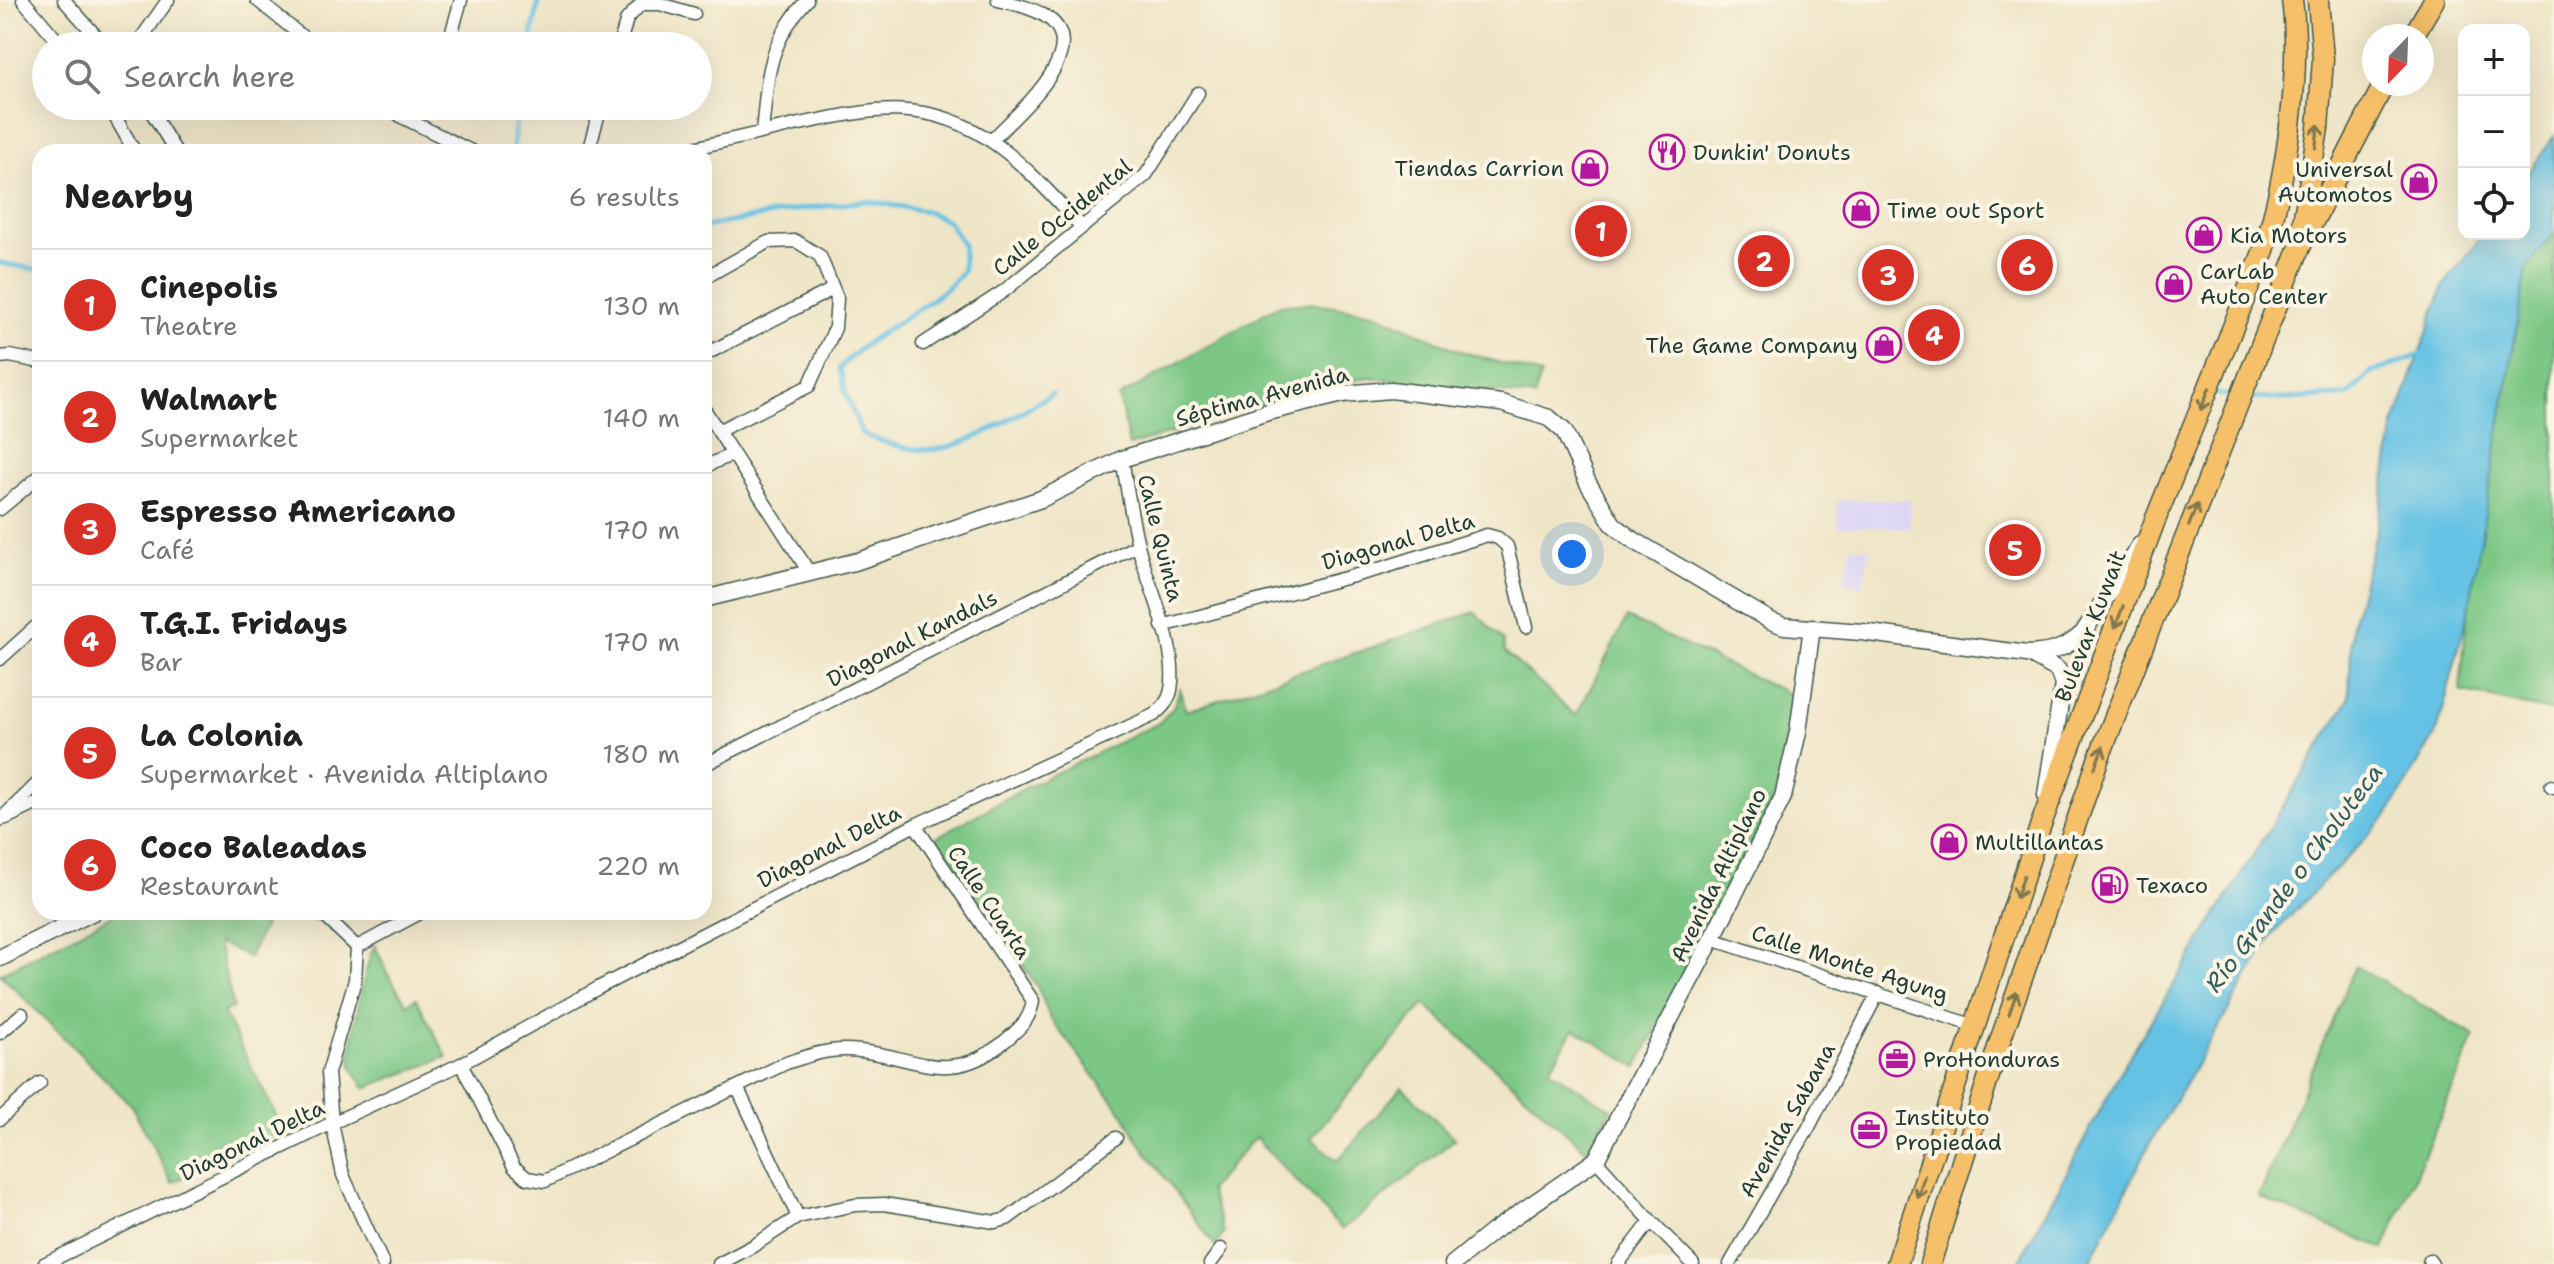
<!DOCTYPE html>
<html lang="en">
<head>
<meta charset="utf-8">
<style>
	body { margin:0; font-family:"Shantell Sans",sans-serif; background:#f6f6f6; color:#222 }
	.controls { position:absolute; right:24px; top:24px; display:grid; overflow:hidden; border-radius:16px; box-shadow:0 8px 32px #0002 }
	.controls button { width:72px; height:72px; display:grid; place-items:center; padding:0; border:0; border-bottom:2px solid #e0e0e0; background:#fff; color:#222; font:40px sans-serif }
	.compass { position:absolute; left:2362px; top:24px; width:72px; height:72px; border-radius:50%; background:#fff; box-shadow:0 8px 32px #0002; rotate:203deg }
	.you { position:absolute; left:1572px; top:554px; width:28px; height:28px; margin:-20px; border:6px solid #fff; border-radius:50%; background:#1a73e8; box-shadow:0 0 0 12px #1a73e833 }
	.badge { display:grid; place-items:center; width:52px; height:52px; border-radius:50%; background:#d93025; color:#fff; font-size:26px; font-weight:700 }
	.pin { position:absolute; translate:-50% -50%; border:4px solid #fff; box-shadow:0 2px 8px #0006 }
	.list { margin:0; padding:0; list-style:none }
	h2 { display:flex; justify-content:space-between; align-items:center; height:104px; margin:0; padding:0 32px; font-size:34px }
	h2 small { font-size:26px; font-weight:400; color:#767676 }
	.list li { display:grid; grid-template-columns:52px 1fr auto; gap:24px; align-items:center; box-sizing:border-box; height:112px; padding:0 32px; border-top:2px solid #e0e0e0 }
	.list b { display:block; font-size:30px; white-space:nowrap }
	.list p { margin:0; font-size:26px; white-space:nowrap; color:#767676 }
	.list em { font-size:26px; font-style:normal; color:#767676 }
	.icon { flex:none; width:44px; height:44px; fill:none; stroke:currentColor; stroke-width:2; stroke-linecap:round; stroke-linejoin:round }
	.map { position:relative; flex:none; width:2554px; height:1264px; overflow:hidden }
	.search { position:absolute; background:#fff; box-shadow:0 8px 32px #0002; left:32px; top:32px; width:680px; height:88px; display:flex; align-items:center; gap:20px; box-sizing:border-box; padding:0 28px; border-radius:44px; color:#767676; font-size:30px }
	.panel { position:absolute; background:#fff; box-shadow:0 8px 32px #0002; left:32px; top:144px; width:680px; height:776px; border-radius:24px }
	.map>svg:first-child { display:block }
	.built { fill:#ddd5f6 }
	.green { fill:#7cc785; stroke:#4e825c; stroke-width:2 }
	.water { fill:#66c2e4; stroke:#42808c; stroke-width:2 }
	.lines { fill:none; stroke-linecap:round; stroke-linejoin:round }
	.stream { stroke:#66c2e4; stroke-width:5 }
	.minor-casing { stroke:#3e564a; stroke-width:15 }
	.tertiary-casing { stroke:#3e564a; stroke-width:19 }
	.primary-casing { stroke:#3e564a; stroke-width:23 }
	.trunk-casing { stroke:#3e564a; stroke-width:23 }
	.minor { stroke:#fff; stroke-width:12 }
	.tertiary { stroke:#fff; stroke-width:16 }
	.primary { stroke:#f6c06b; stroke-width:20 }
	.trunk { stroke:#f6c06b; stroke-width:20 }
	.oneway { stroke:#80784d }
	.labels { text-anchor:middle; stroke-width:8; stroke-linejoin:round; paint-order:stroke }
	.poi-label { font-size:22px; fill:#1f3d34; stroke:#fcf5e5; text-anchor:start }
	.street-label { font-size:22px; fill:#1f3d34; stroke:#fcf5e5 }
	.water-label { font-size:24px; font-style:italic; fill:#315e60; stroke:#fcf5e5 }
</style>
</head>
<body>
<div class="map">
<svg width="2554" height="1264" viewBox="0 0 2554 1264">
	<rect width="100%" height="100%" fill="#fcf5e5"/>
	<filter id="ink" filterUnits="userSpaceOnUse"><feTurbulence type="fractalNoise" baseFrequency=".0125" numOctaves="2"/><feDisplacementMap in="SourceGraphic" scale="16" xChannelSelector="R" yChannelSelector="G"/><feConvolveMatrix kernelMatrix="1 2 1 2 8 2 1 2 1" color-interpolation-filters="sRGB"/></filter>
	<filter id="wash" filterUnits="userSpaceOnUse"><feTurbulence type="fractalNoise" baseFrequency=".006" numOctaves="4" result="noise"/><feDisplacementMap in="SourceGraphic" scale="32" xChannelSelector="R" yChannelSelector="G"/><feGaussianBlur stdDeviation="1.8" result="paint"/><feColorMatrix in="noise" values="0 0 0 0 0 0 0 0 0 0 0 0 0 0 0 0 0 1.4 0 .05"/><feComposite in="paint" operator="in"/></filter>
	<g filter="url(#wash)">
		<rect width="100%" height="100%" fill="#efe5c7"/>
		<!-- built -->
		<path class="built" d="M 1837,500 L 1910,500 L 1910,527 L 1837,527 Z
			M 1851,546 L 1870,549 L 1862,586 L 1844,582 Z"/>
		<!-- green -->
		<path class="green" d="M 2554,207 L 2554,712 L 2460,691 L 2487,401 L 2509,296 Z
			M 1315,303 L 1375,313 L 1457,350 L 1541,375 L 1534,397 L 1368,377 L 1243,410 L 1129,446 L 1119,397 L 1279,305 Z
			M 1475,612 L 1503,641 L 1505,652 L 1576,716 L 1627,618 L 1792,695 L 1781,778 L 1771,807 L 1637,1067 L 1574,1029 L 1549,1070 L 1611,1109 L 1587,1151 L 1424,1004 L 1311,1138 L 1337,1161 L 1402,1087 L 1455,1139 L 1342,1230 L 1255,1137 L 1209,1190 L 1224,1233 L 1215,1246 L 1139,1142 L 1124,1115 L 1050,1018 L 1038,988 L 935,838 L 1027,787 L 1159,723 L 1173,708 L 1180,689 L 1186,711 Z
			M 118,912 L 244,912 L 243,917 L 264,926 L 249,957 L 218,942 L 233,1007 L 223,1012 L 284,1131 L 172,1183 L 132,1106 L 0,974 Z
			M 375,945 L 387,973 L 407,1004 L 416,998 L 447,1057 L 365,1088 C 361,1082 354,1073 352,1066 C 348,1049 366,960 375,945 Z
			M 2355,966 L 2475,1036 L 2384,1249 L 2259,1197 Z"/>
		<!-- water -->
		<path class="water" d="M 2554,136 L 2554,232 L 2527,268 L 2469,608 L 2438,729 L 2388,815 L 2273,934 L 2148,1147 L 2089,1264 L 2018,1264 L 2126,1062 L 2349,699 L 2352,624 L 2377,529 L 2394,426 L 2444,285 L 2483,234 L 2524,234 L 2524,180 Z"/>
		<g class="lines">
			<!-- stream -->
			<path class="stream" d="M 530,46 L 539,0
				M 512,152 L 518,106
				M 704,227 L 794,210 L 866,201 L 926,211 L 948,221 L 963,245 L 963,271 C 928,313 876,327 840,368 L 845,392 L 862,434 C 883,442 905,450 928,450 C 967,449 1018,414 1052,394
				M 0,263 L 40,270
				M 2210,392 L 2235,398
				M 2245,398 L 2288,399 L 2348,395 L 2371,373 L 2423,354"/>
		</g>
	</g>
	<g filter="url(#ink)">
		<g class="lines">
			<!-- minor casing -->
			<g class="minor-casing">
				<path id="minor" d="M 23,0 L 62,46
					M 64,0 L 105,46
					M 257,0 L 314,46
					M 136,46 L 168,0
					M 445,46 L 451,35 L 461,0
					M 619,46 L 627,19 L 641,4 L 660,4 L 694,14
					M 109,106 L 135,152
					M 148,106 L 176,152
					M 388,106 L 402,117 L 473,152
					M 762,132 C 768,76 767,44 807,0
					M 991,141 C 1015,115 1097,48 1045,16 C 1031,7 1014,4 998,0
					M 588,152 L 601,106
					M 676,152 C 715,143 755,134 795,125 C 868,110 926,95 994,143 C 1027,166 1054,198 1082,227
					M 704,278 L 768,242 L 796,241 L 820,256 L 837,298 L 835,328 L 809,386 L 718,431
					M 923,344 L 1004,291 L 1146,175 L 1198,93
					M 704,355 L 833,289
					M 0,357 L 10,356 L 40,362
					M 704,409 L 809,572
					M 704,467 L 733,454
					M 0,509 L 40,476
					M 1162,626 L 1376,570 L 1487,535 L 1498,538 L 1507,546 L 1526,627
					M 0,659 L 40,623
					M 704,765 L 1138,545
					M 2551,786 L 2554,787
					M 6,818 L 40,802
					M 0,820 L 40,781
					M 320,912 L 357,947 L 355,980 L 328,1073 L 332,1123 L 343,1175 L 383,1264
					M 1712,939 L 1975,1026
					M 357,947 L 422,912
					M 0,1033 L 22,1014
					M 461,1064 L 514,1167 L 527,1178 L 545,1181 L 786,1063 C 805,1057 826,1049 847,1050 C 911,1052 948,1091 1006,1040 C 1020,1028 1030,1020 1033,1001 L 915,825
					M 737,1087 L 798,1217
					M 0,1119 L 40,1083
					M 1596,1160 L 1651,1221 L 1693,1264
					M 2429,1260 L 2432,1264
					M 44,1264 L 332,1123 L 461,1064 L 600,987 L 915,825 L 1154,715 C 1162,708 1169,701 1171,690 C 1179,646 1148,587 1138,545 C 1131,516 1127,487 1122,459
					M 719,1264 L 753,1246 L 798,1217 L 855,1205 L 884,1204 L 995,1222 L 1007,1219 L 1116,1138
					M 1210,1264 L 1221,1249
					M 1618,1264 L 1651,1221
					M 1730,1264 L 1809,1127 L 1878,993"/>
			</g>
			<!-- tertiary casing -->
			<g class="tertiary-casing">
				<path id="tertiary" d="M 704,599 L 858,561 L 1041,499 L 1122,459 L 1268,412 L 1343,394 L 1391,390 L 1501,403 L 1549,418 L 1564,431 L 1588,483 L 1613,524 L 1630,538 L 1771,621 L 1784,626 L 1862,632 L 2027,654 C 2050,653 2066,649 2083,633 L 2140,545
					M 2029,654 L 2058,670 L 2063,684 L 2046,795
					M 0,958 L 93,912
					M 1453,1264 L 1492,1232 L 1596,1160 L 1712,939 L 1783,797 L 1798,732 L 1812,627"/>
			</g>
			<!-- primary casing -->
			<g class="primary-casing">
				<path id="primary" d="M 1897,1264 L 2040,827 L 2154,523 L 2264,250 C 2286,179 2302,73 2292,0
					M 1930,1264 L 1999,1044 L 2098,760 L 2299,249 L 2318,128 L 2323,59 L 2318,0"/>
			</g>
			<!-- trunk casing -->
			<g class="trunk-casing">
				<path id="trunk" d="M 2413,36 L 2434,0
					M 2299,249 L 2384,84"/>
			</g>
			<!-- minor -->
			<use href="#minor" class="minor"/>
			<!-- tertiary -->
			<use href="#tertiary" class="tertiary"/>
			<!-- primary -->
			<use href="#primary" class="primary"/>
			<!-- trunk -->
			<use href="#trunk" class="trunk"/>
		</g>
		<!-- one-way arrows -->
		<defs><path id="oneway-shaft" d="M-6 0H5M1.5-3L5.5 0L1.5 3" fill="none" stroke-width="1.6" stroke-linecap="round" stroke-linejoin="round" transform="scale(2)"/></defs>
		<g class="oneway">
			<use href="#oneway-shaft" transform="translate(2317 136) rotate(-83)"/>
			<use href="#oneway-shaft" transform="translate(2205 399) rotate(112)"/>
			<use href="#oneway-shaft" transform="translate(2193 515) rotate(-69)"/>
			<use href="#oneway-shaft" transform="translate(2119 617) rotate(111)"/>
			<use href="#oneway-shaft" transform="translate(2099 757) rotate(-69)"/>
			<use href="#oneway-shaft" transform="translate(2020 887) rotate(109)"/>
			<use href="#oneway-shaft" transform="translate(2013 1003) rotate(-71)"/>
			<use href="#oneway-shaft" transform="translate(1921 1187) rotate(107)"/>
		</g>
	</g>
	<!-- icons -->
	<defs>
		<g id="restaurant-ring" transform="scale(1.8)"><circle r="9.5" fill="#fcf5e5" stroke="#b5179e" stroke-width="1.5"/><path d="M-5-6h1v4h1v-4h1v4h1v-4h1v5L-1.5 .5V6h-2V.5L-5-1ZM5-6V6H3V1.5H1.5Q1.5-4 5-6Z" fill="#b5179e"/></g>
		<g id="shop-ring" transform="scale(1.8)"><circle r="9.5" fill="#fcf5e5" stroke="#b5179e" stroke-width="1.5"/><path d="M-5-2.5h2.3a2.7 3.5 0 0 1 5.4 0H5L5.5 6h-11ZM-1.5-2.5h3a1.5 2.3 0 0 0-3 0Z" fill="#b5179e"/></g>
		<g id="fuel-ring" transform="scale(1.8)"><circle r="9.5" fill="#fcf5e5" stroke="#b5179e" stroke-width="1.5"/><path d="M-5.5-6h7V0h2V4h1.3V-2.5L3-4.5l.8-.8L6-3V5H2.5V1h-1V6h-7ZM-4.2-4.7v3.2H.2V-4.7Z" fill="#b5179e"/></g>
		<g id="office-ring" transform="scale(1.8)"><circle r="9.5" fill="#fcf5e5" stroke="#b5179e" stroke-width="1.5"/><path d="M-6-3h4V-5.5h4V-3h4V5H-6ZM-1-4.5V-3h2v-1.5ZM-6 0V1H6V0Z" fill="#b5179e"/></g>
	</defs>
	<g fill-rule="evenodd">
		<use href="#restaurant-ring" x="1667" y="152"/>
		<use href="#shop-ring" x="1590" y="168"/>
		<use href="#shop-ring" x="2419" y="182"/>
		<use href="#shop-ring" x="1861" y="210"/>
		<use href="#shop-ring" x="2204" y="235"/>
		<use href="#shop-ring" x="2174" y="284"/>
		<use href="#shop-ring" x="1884" y="345"/>
		<use href="#shop-ring" x="1949" y="842"/>
		<use href="#fuel-ring" x="2110" y="885"/>
		<use href="#office-ring" x="1897" y="1059"/>
		<use href="#office-ring" x="1869" y="1130"/>
	</g>
	<g class="labels">
		<!-- poi labels -->
		<g class="poi-label">
			<text x="1693" y="160">Dunkin' Donuts</text>
			<text x="1564" y="176" text-anchor="end">Tiendas Carrion</text>
			<text x="2393" y="177" text-anchor="end">Universal<tspan x="2393" dy="25">Automotos</tspan></text>
			<text x="1887" y="218">Time out Sport</text>
			<text x="2230" y="243">Kia Motors</text>
			<text x="2200" y="279">CarLab<tspan x="2200" dy="25">Auto Center</tspan></text>
			<text x="1858" y="353" text-anchor="end">The Game Company</text>
			<text x="1975" y="850">Multillantas</text>
			<text x="2136" y="893">Texaco</text>
			<text x="1923" y="1067">ProHonduras</text>
			<text x="1895" y="1125">Instituto<tspan x="1895" dy="25">Propiedad</tspan></text>
		</g>
		<!-- street labels -->
		<g class="street-label">
			<text transform="translate(1062 217) rotate(-39)" y="8">Calle Occidental</text>
			<text transform="translate(1262 396) rotate(-15)" y="8">Séptima Avenida</text>
			<text transform="translate(1161 538) rotate(76)" y="8">Calle Quinta</text>
			<text transform="translate(1398 541) rotate(-16)" y="8">Diagonal Delta</text>
			<text transform="translate(2090 626) rotate(-69)" y="8">Bulevar Kuwait</text>
			<text transform="translate(912 638) rotate(-27)" y="8">Diagonal Kandals</text>
			<text transform="translate(829 846) rotate(-27)" y="8">Diagonal Delta</text>
			<text transform="translate(1718 875) rotate(-64)" y="8">Avenida Altiplano</text>
			<text transform="translate(990 902) rotate(56)" y="8">Calle Cuarta</text>
			<text transform="translate(1850 963) rotate(18)" y="8">Calle Monte Agung</text>
			<text transform="translate(1787 1120) rotate(-61)" y="8">Avenida Sabana</text>
			<text transform="translate(252 1140) rotate(-26)" y="8">Diagonal Delta</text>
		</g>
		<!-- water labels -->
		<g class="water-label">
			<text transform="translate(2294 878) rotate(-53)" y="8">Río Grande o Choluteca</text>
		</g>
	</g>
</svg>
<div class="controls">
<button>+</button>
<button>−</button>
<button><svg class="icon" aria-label="locate" viewBox="0 0 24 24"><circle cx="12" cy="12" r="6"/><path d="M12 2v4M12 18v4M2 12h4M18 12h4"/></svg></button>
</div>
<svg class="compass" viewBox="-18 -18 36 36"><path d="M0-13l5 13h-10z" fill="#e53935"/><path d="M0 13l5-13h-10z" fill="#767676"/></svg>
<div class="you"></div>
<div class="pin badge" style="left:1601px;top:231px">1</div>
<div class="pin badge" style="left:1764px;top:261px">2</div>
<div class="pin badge" style="left:1888px;top:275px">3</div>
<div class="pin badge" style="left:1934px;top:335px">4</div>
<div class="pin badge" style="left:2015px;top:550px">5</div>
<div class="pin badge" style="left:2027px;top:265px">6</div>
<div class="search"><svg class="icon" aria-label="search" viewBox="0 0 24 24"><circle cx="10" cy="10" r="6"/><path d="M15 15l6 6"/></svg>Search here</div>
<section class="panel">
<h2>Nearby<small>6 results</small></h2>
<ul class="list">
<li><span class="badge">1</span><div><b>Cinepolis</b><p>Theatre</p></div><em>130 m</em></li>
<li><span class="badge">2</span><div><b>Walmart</b><p>Supermarket</p></div><em>140 m</em></li>
<li><span class="badge">3</span><div><b>Espresso Americano</b><p>Café</p></div><em>170 m</em></li>
<li><span class="badge">4</span><div><b>T.G.I. Fridays</b><p>Bar</p></div><em>170 m</em></li>
<li><span class="badge">5</span><div><b>La Colonia</b><p>Supermarket · Avenida Altiplano</p></div><em>180 m</em></li>
<li><span class="badge">6</span><div><b>Coco Baleadas</b><p>Restaurant</p></div><em>220 m</em></li>
</ul>
</section>
</div>
</body>
</html>
